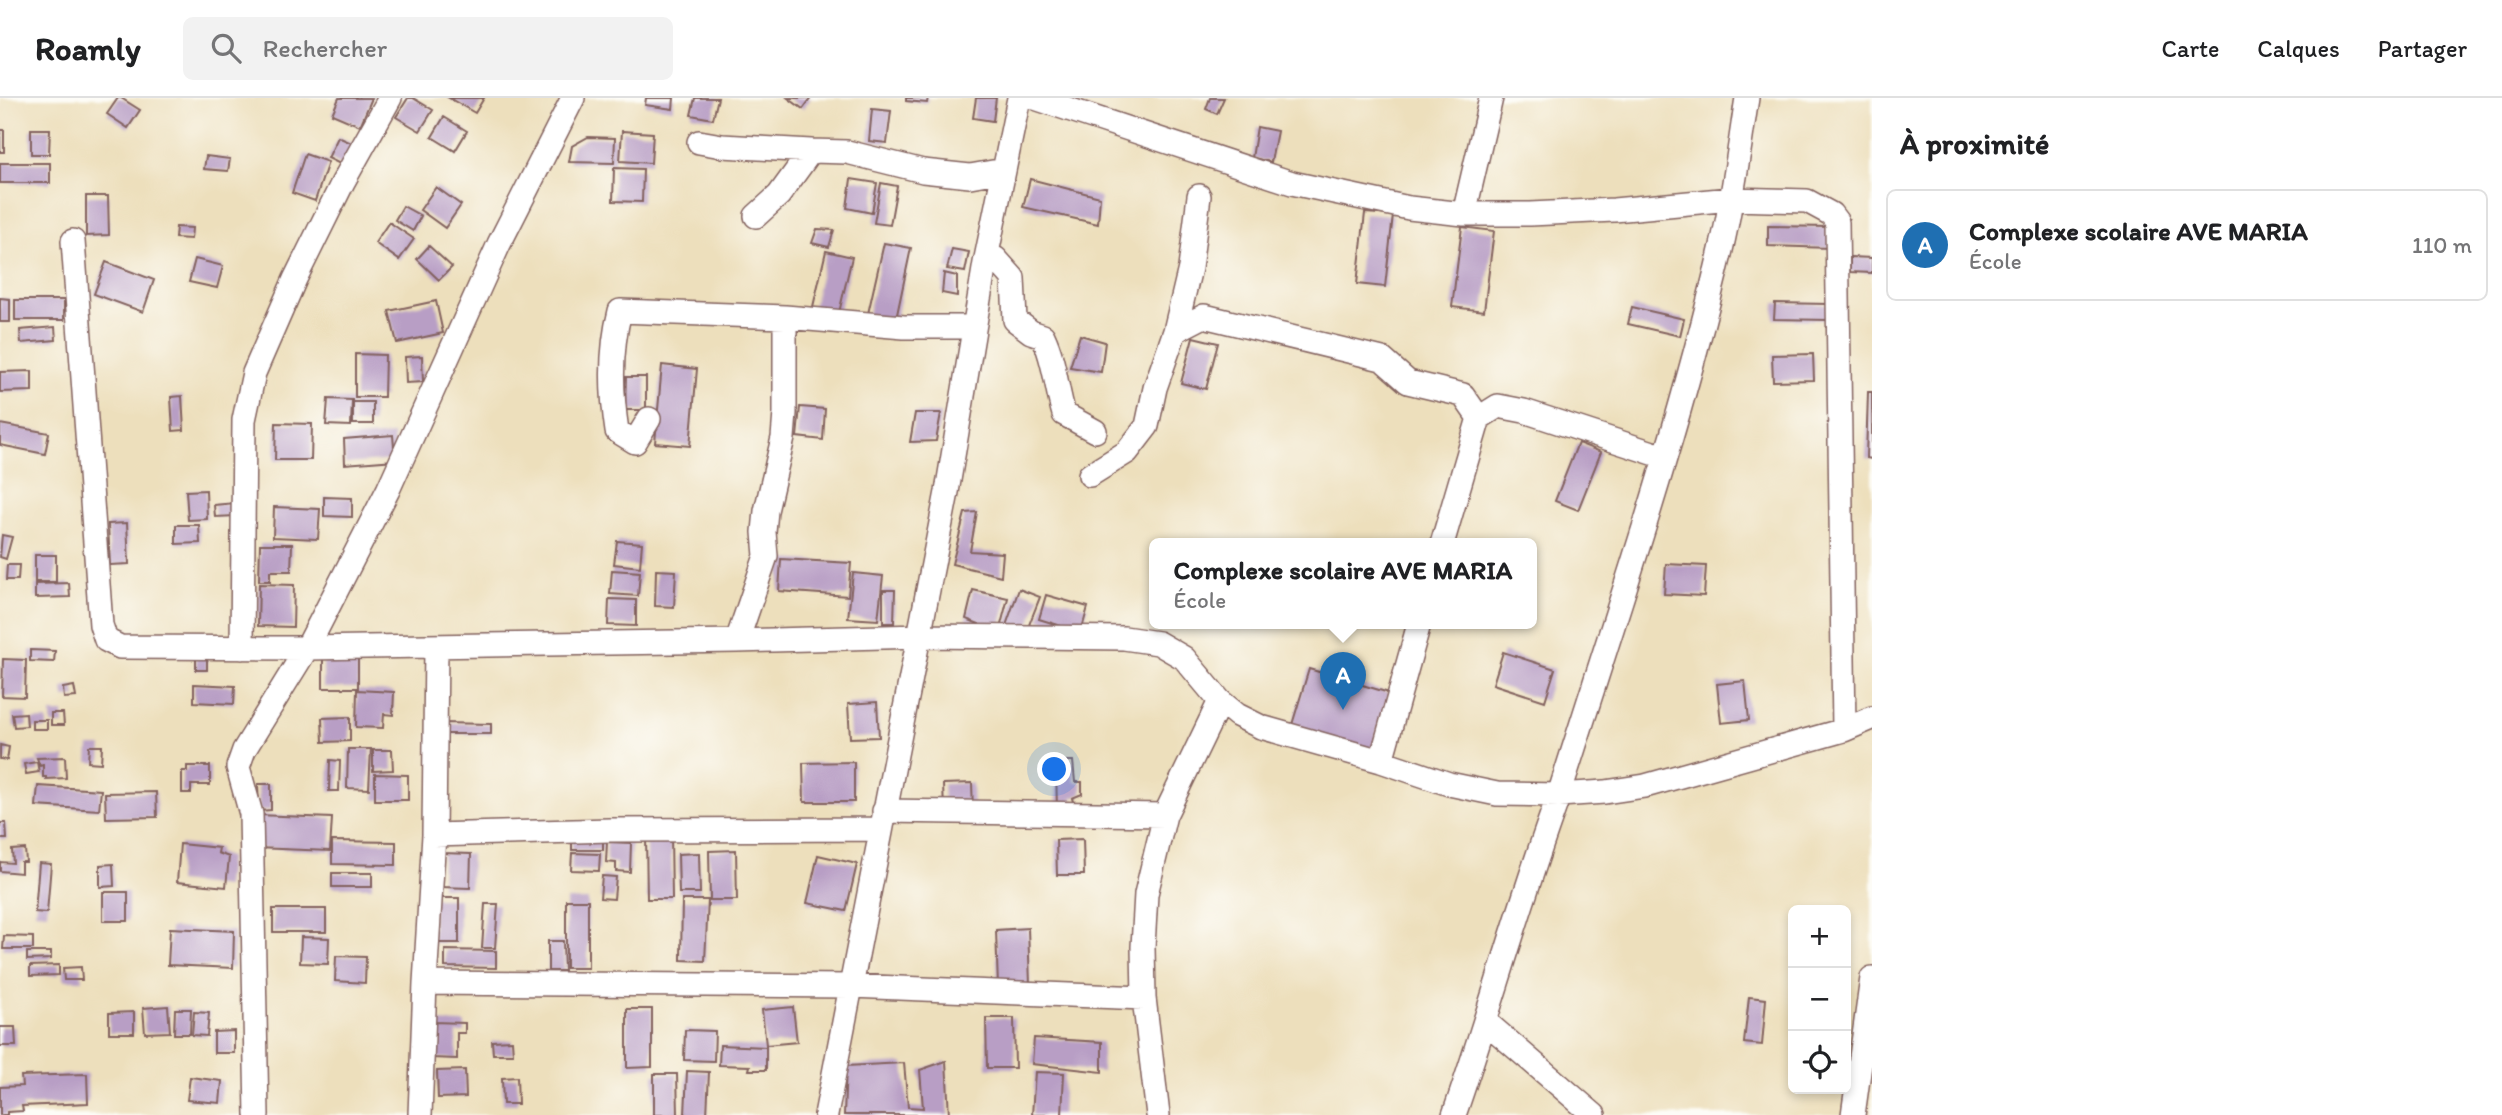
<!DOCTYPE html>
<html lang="fr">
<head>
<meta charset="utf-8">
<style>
	body { margin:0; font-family:Itim,sans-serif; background:#f2f2f2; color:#202124 }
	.controls { position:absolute; right:21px; bottom:21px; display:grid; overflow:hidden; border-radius:10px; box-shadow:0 4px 10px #0003 }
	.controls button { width:63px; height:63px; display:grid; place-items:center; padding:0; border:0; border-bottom:2px solid #e0e0e0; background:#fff; color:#202124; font:35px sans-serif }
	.you { position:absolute; left:1055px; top:672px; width:24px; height:24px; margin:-18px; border:5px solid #fff; border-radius:50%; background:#1a73e8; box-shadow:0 0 0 10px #1a73e833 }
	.badge { display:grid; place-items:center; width:46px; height:46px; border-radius:50%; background:#1f6fb2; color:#fff; font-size:23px; font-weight:700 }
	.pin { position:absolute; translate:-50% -58px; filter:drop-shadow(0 2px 4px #0008) }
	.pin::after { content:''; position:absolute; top:37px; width:24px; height:21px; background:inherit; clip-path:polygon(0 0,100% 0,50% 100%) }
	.popup { position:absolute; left:1149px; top:440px; width:388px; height:91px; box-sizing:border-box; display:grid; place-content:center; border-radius:10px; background:#fff; filter:drop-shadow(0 2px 5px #0005); font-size:23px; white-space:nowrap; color:#757577 }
	.popup b { font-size:26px; color:#202124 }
	.popup::after { content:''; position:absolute; left:50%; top:100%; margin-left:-14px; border:14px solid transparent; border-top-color:#fff }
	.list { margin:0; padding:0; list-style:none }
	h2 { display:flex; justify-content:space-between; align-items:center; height:91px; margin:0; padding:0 28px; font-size:30px }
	h2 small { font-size:23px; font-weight:400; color:#757577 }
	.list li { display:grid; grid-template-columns:46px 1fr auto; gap:21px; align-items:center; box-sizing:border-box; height:112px; margin:0 14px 14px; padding:0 14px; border:2px solid #e0e0e0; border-radius:10px }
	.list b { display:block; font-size:26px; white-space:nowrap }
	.list p { margin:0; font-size:23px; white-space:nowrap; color:#757577 }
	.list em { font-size:23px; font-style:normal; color:#757577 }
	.icon { flex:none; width:38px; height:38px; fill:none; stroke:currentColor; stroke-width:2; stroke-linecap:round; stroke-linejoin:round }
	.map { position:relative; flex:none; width:1872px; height:1017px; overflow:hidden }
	header { display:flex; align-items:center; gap:42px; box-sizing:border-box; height:98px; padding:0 35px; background:#fff; border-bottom:2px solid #e0e0e0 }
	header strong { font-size:33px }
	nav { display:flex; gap:38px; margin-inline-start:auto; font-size:24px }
	.search { width:490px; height:63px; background:#f2f2f2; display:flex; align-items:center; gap:18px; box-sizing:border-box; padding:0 24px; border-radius:10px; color:#757577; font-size:26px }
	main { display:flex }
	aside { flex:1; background:#fff }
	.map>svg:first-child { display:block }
	.building { fill:#b89ec5 }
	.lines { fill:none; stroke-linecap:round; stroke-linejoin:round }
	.minor-casing { stroke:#83625e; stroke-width:26 }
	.minor { stroke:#fff; stroke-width:23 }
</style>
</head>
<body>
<header>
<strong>Roamly</strong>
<div class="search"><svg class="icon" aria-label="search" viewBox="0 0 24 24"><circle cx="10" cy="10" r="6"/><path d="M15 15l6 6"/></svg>Rechercher</div>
<nav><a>Carte</a><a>Calques</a><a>Partager</a></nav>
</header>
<main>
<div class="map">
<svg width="1872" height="1017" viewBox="0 0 1872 1017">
	<rect width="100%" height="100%" fill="#fdfcf7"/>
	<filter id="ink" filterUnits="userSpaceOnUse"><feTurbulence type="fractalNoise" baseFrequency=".0143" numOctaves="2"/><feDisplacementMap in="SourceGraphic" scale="14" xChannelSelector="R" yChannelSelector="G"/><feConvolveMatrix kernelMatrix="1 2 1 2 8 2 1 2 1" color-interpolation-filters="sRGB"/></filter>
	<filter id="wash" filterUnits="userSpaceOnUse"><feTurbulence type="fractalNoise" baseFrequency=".00686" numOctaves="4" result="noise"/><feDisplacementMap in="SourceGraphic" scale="28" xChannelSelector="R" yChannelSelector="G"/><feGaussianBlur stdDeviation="1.57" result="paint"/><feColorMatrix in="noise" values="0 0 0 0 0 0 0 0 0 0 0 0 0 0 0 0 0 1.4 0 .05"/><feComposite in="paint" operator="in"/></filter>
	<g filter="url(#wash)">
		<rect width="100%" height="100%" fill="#eddfbc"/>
		<g id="blocks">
			<!-- building -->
			<path class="building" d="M 118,0 L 121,0 L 140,12 L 128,30 L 107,16 Z
				M 339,0 L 372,0 L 360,28 L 332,16 Z
				M 408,0 L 413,0 L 433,12 L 420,33 L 396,19 Z
				M 449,0 L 484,0 L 475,15 Z
				M 646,0 L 674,0 L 673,11 L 645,7 Z
				M 695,0 L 718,0 L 713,21 L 691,17 Z
				M 788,0 L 811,0 L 803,11 Z
				M 906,0 L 928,0 L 927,5 L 906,3 Z
				M 976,0 L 996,0 L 993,23 L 973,20 Z
				M 1210,0 L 1224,0 L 1217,16 L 1206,11 Z
				M 872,11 L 891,13 L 887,45 L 869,43 Z
				M 444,19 L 467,33 L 455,53 L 432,39 Z
				M 1257,29 L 1277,33 L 1271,64 L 1252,60 Z
				M 31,31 L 50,31 L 49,56 L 31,56 Z
				M 0,32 L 4,32 L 4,54 L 0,54 Z
				M 622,33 L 653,35 L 651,65 L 620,63 Z
				M 338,39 L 354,46 L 344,68 L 328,60 Z
				M 588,39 L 615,40 L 614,65 L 569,64 L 572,48 Z
				M 305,56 L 328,64 L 315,103 L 292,95 Z
				M 206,58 L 230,61 L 228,73 L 204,71 Z
				M 0,65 L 50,65 L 50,85 L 0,85 Z
				M 614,70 L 643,71 L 642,104 L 613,103 Z
				M 851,81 L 877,85 L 872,115 L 847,110 Z
				M 1030,81 L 1100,99 L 1098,126 L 1023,109 Z
				M 881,85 L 897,88 L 890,127 L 874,125 Z
				M 436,89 L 461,107 L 445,130 L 420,112 Z
				M 86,98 L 108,98 L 109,137 L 86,138 Z
				M 403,108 L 421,118 L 413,133 L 395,122 Z
				M 1365,115 L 1393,117 L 1385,189 L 1357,186 Z
				M 389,124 L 414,141 L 399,162 L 375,145 Z
				M 1768,128 L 1830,129 L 1830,150 L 1768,148 Z
				M 176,129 L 192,130 L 191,141 L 175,140 Z
				M 1462,129 L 1494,133 L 1484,213 L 1452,209 Z
				M 817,131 L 834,132 L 829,149 L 812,145 Z
				M 884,145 L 911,150 L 895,226 L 867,220 Z
				M 429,148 L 452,169 L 439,182 L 417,161 Z
				M 952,151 L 969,154 L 965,174 L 947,171 Z
				M 826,153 L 852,159 L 838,219 L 812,213 Z
				M 1850,159 L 1872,160 L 1872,175 L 1850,174 Z
				M 195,161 L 223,168 L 217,190 L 189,184 Z
				M 106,164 L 154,182 L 143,214 L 94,196 Z
				M 944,175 L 957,178 L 957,198 L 942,195 Z
				M 0,200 L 10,201 L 10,224 L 0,224 Z
				M 15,202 L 64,202 L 64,222 L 15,222 Z
				M 436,203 L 443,235 L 397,245 L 389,213 Z
				M 1775,205 L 1829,206 L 1829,222 L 1774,221 Z
				M 1632,209 L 1684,221 L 1680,238 L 1628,226 Z
				M 55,229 L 56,242 L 21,245 L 20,232 Z
				M 1080,237 L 1105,244 L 1101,274 L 1070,269 Z
				M 1193,239 L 1218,245 L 1206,291 L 1181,285 Z
				M 355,256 L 385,257 L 384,299 L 355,299 Z
				M 1813,256 L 1814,282 L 1773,283 L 1772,257 Z
				M 422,258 L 423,284 L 406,285 L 405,259 Z
				M 662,267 L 697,271 L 690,348 L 655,345 Z
				M 32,273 L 32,293 L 0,294 L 0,274 Z
				M 626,279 L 646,279 L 646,312 L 625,312 Z
				M 1868,294 L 1872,294 L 1872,361 L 1866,360 Z
				M 182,298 L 184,332 L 173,333 L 171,299 Z
				M 328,301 L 352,302 L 351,328 L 326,327 Z
				M 353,304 L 373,304 L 373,326 L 353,326 Z
				M 800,309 L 825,311 L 823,342 L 797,339 Z
				M 915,315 L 941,315 L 936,343 L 910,344 Z
				M 276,325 L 312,326 L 311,362 L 275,362 Z
				M 0,326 L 49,335 L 45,356 L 0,347 Z
				M 393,337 L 395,362 L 345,366 L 344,341 Z
				M 1578,345 L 1601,354 L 1578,412 L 1555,403 Z
				M 206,392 L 207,421 L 188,422 L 186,393 Z
				M 324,399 L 352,400 L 352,419 L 324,418 Z
				M 235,405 L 236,418 L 215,419 L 214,407 Z
				M 274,409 L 320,411 L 318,441 L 273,439 Z
				M 977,414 L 970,453 L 1003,455 L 1001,478 L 952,466 L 965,415 Z
				M 127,425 L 129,466 L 110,467 L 108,426 Z
				M 176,427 L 199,427 L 200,445 L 176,446 Z
				M 2,437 L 12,439 L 6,461 L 0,459 Z
				M 617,443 L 642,445 L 640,469 L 614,466 Z
				M 260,446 L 292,446 L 291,473 L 270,473 L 270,483 L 259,483 Z
				M 35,457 L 56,457 L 56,484 L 35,484 Z
				M 781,461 L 851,465 L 848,498 L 779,493 Z
				M 1666,466 L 1706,468 L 1704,498 L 1664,496 Z
				M 7,467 L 19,467 L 18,482 L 6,482 Z
				M 612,472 L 640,474 L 638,498 L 610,496 Z
				M 656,472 L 676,473 L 674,509 L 655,508 Z
				M 853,475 L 883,478 L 878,522 L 848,520 Z
				M 69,485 L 70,499 L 35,500 L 35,486 Z
				M 259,486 L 294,487 L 293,529 L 258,528 Z
				M 1019,491 L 1040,499 L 1025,537 L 1003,536 Z
				M 883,492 L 895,492 L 894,525 L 883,525 Z
				M 973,492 L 1008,500 L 998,538 L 978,537 L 979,526 L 966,521 Z
				M 1046,497 L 1088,509 L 1081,534 L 1039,521 Z
				M 609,501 L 636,502 L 636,528 L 608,527 Z
				M 196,551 L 207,551 L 207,572 L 196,572 Z
				M 30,552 L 55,553 L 54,564 L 30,563 Z
				M 1503,554 L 1555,571 L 1545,603 L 1493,586 Z
				M 323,556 L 347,556 L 347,561 L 358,561 L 358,590 L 323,590 Z
				M 3,561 L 26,562 L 25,599 L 2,598 Z
				M 1309,571 L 1389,595 L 1371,654 L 1291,630 Z
				M 1745,583 L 1749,622 L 1721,625 L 1717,586 Z
				M 194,586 L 235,588 L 234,606 L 194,604 Z
				M 74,588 L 76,599 L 64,600 L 63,590 Z
				M 357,592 L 394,594 L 393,617 L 384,616 L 383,630 L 356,629 Z
				M 877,604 L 879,639 L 850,640 L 848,606 Z
				M 26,615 L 27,628 L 14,629 L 12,616 Z
				M 51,615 L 63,615 L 64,627 L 51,627 Z
				M 350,619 L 350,643 L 323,644 L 322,620 Z
				M 32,622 L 47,622 L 47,631 L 32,631 Z
				M 441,625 L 491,626 L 491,636 L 441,636 Z
				M 0,647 L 9,649 L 7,662 L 0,661 Z
				M 89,648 L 102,648 L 101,665 L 88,664 Z
				M 348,651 L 371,651 L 369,691 L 347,690 Z
				M 373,652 L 392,652 L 393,672 L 373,673 Z
				M 65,659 L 66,680 L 46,681 L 46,679 L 43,679 L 43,667 L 40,668 L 37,660 Z
				M 330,662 L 340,663 L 339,693 L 329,693 Z
				M 1056,663 L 1073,663 L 1075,684 L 1082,684 L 1082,696 L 1072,700 L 1076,714 L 1057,714 Z
				M 37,664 L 39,674 L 26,676 L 24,666 Z
				M 854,664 L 854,704 L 804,704 L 803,665 Z
				M 187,668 L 210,668 L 210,687 L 191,687 L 191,695 L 182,695 L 182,673 L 187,673 Z
				M 375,676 L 408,677 L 408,702 L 375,702 Z
				M 972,685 L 973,712 L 944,713 L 943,686 Z
				M 258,686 L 271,686 L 271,712 L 259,713 Z
				M 38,688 L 101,692 L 99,712 L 36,708 Z
				M 156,694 L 157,719 L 106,720 L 105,695 Z
				M 257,717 L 332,720 L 330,753 L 256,750 Z
				M 0,725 L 6,725 L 7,741 L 0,741 Z
				M 671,737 L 672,801 L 647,801 L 646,738 Z
				M 572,738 L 603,738 L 603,752 L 572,752 Z
				M 1083,741 L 1084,777 L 1057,777 L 1056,742 Z
				M 332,743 L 396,744 L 396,767 L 332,766 Z
				M 607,744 L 631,745 L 630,774 L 616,773 L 616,765 L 606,764 Z
				M 180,746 L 219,750 L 218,755 L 229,759 L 226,789 L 177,784 Z
				M 25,751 L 26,764 L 21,764 L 21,775 L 0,773 L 0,764 L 13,765 L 12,752 Z
				M 736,752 L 737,802 L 710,802 L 709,753 Z
				M 442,755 L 471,756 L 470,790 L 441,789 Z
				M 572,755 L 600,756 L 599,773 L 571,772 Z
				M 699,755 L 700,795 L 679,795 L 678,756 Z
				M 818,757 L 857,766 L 846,813 L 807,805 Z
				M 39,765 L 51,766 L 47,815 L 35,814 Z
				M 113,766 L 114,788 L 100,789 L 100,767 Z
				M 332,775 L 372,775 L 372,789 L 332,789 Z
				M 602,778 L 616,779 L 614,801 L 600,800 Z
				M 103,794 L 128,794 L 128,823 L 103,823 Z
				M 433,800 L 459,800 L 459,845 L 433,845 Z
				M 566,802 L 588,802 L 588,870 L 566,870 Z
				M 682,802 L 708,802 L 705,863 L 681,862 Z
				M 485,806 L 498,806 L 495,850 L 482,850 Z
				M 273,811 L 326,811 L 326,834 L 273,834 Z
				M 170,830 L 234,833 L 233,870 L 168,867 Z
				M 1028,830 L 1030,887 L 998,889 L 996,832 Z
				M 4,838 L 33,839 L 33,851 L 3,851 Z
				M 301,839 L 329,840 L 328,866 L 300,865 Z
				M 548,843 L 563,843 L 564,873 L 548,873 Z
				M 445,852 L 496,853 L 496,870 L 445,869 Z
				M 27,854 L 51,854 L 51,861 L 27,862 Z
				M 336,858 L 366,859 L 365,885 L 335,883 Z
				M 59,867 L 59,877 L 30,878 L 30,868 Z
				M 81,869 L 82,882 L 64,882 L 63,870 Z
				M 1749,899 L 1766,901 L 1762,947 L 1744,945 Z
				M 168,908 L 170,934 L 145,935 L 143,910 Z
				M 793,909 L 797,944 L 766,947 L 762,912 Z
				M 175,911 L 191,911 L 190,936 L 174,936 Z
				M 627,911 L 652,911 L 652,969 L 627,970 Z
				M 134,914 L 134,935 L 109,935 L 109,915 Z
				M 194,914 L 209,915 L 207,938 L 192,937 Z
				M 986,920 L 1014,920 L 1015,970 L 987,970 Z
				M 433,924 L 465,925 L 465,935 L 457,935 L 457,961 L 432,960 Z
				M 0,929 L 15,929 L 16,948 L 0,948 Z
				M 685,932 L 715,933 L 714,963 L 684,962 Z
				M 234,933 L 234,955 L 214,955 L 214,934 Z
				M 1034,940 L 1102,944 L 1102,974 L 1032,966 Z
				M 512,942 L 513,956 L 493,956 L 492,943 Z
				M 720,947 L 766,949 L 766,972 L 749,972 L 750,968 L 719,967 Z
				M 946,963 L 949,1017 L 844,1017 L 846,968 L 904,965 L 908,1009 L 923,1010 L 920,972 Z
				M 465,972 L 466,999 L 438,1000 L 437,973 Z
				M 687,973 L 709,974 L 707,1017 L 685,1017 Z
				M 1035,974 L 1064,975 L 1062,1017 L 1032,1017 Z
				M 87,976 L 88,1005 L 22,1008 L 23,1013 L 7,1014 L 7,1017 L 0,1017 L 0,989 L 22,988 L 21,978 Z
				M 654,976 L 677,976 L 678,1017 L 654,1017 Z
				M 190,979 L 222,983 L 220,1005 L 187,1002 Z
				M 517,979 L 518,1006 L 503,1006 L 502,980 Z"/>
		</g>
	</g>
	<g filter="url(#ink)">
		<use href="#blocks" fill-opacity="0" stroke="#83625e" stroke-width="2"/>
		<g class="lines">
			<!-- minor casing -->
			<g class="minor-casing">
				<path id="minor" d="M 1035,0 L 1292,85 L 1409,110 L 1464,116 L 1530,116 L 1614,112 L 1731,101 L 1807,103 L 1831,116 L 1837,124 L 1844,632
					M 699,44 L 722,48 L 811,53
					M 1464,116 L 1491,0
					M 756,118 L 779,97 L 811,53 L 847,54 L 923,73 L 970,78 L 1004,72
					M 73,143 L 101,527 L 106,542 L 120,549 L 307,550 L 737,543 L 920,538 L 1124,540 L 1158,545 L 1184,560 L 1220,603 L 1237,617 L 1261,629 L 1381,663 L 1449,686 L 1497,696 L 1559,697 L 1605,694 L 1645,688 L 1844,632 L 1872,620
					M 985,165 L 996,161 L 1013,180 L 1015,222 L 1031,234 L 1043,238 C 1055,263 1056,290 1064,316 L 1095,333
					M 1175,233 L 1204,218 L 1382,261 L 1408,284 L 1463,297 L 1479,320
					M 649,321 L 635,344 L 617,333 C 611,294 610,252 620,213 L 785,219 L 904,229 L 974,229
					M 1090,377 L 1127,354 L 1147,328 L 1155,290 L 1175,233 L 1190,170 L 1199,98
					M 1442,446 L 1479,320 L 1498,308 L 1524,313 L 1665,359
					M 737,543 L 766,458 L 764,434 L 766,413 L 783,340 L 785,315 L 785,219
					M 242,550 L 244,322 L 254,275 L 295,181 L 343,84 L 390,0
					M 1381,663 L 1419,526
					M 884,713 L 1165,717
					M 434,737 L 610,732 L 880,731
					M 425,885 L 851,888 L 1144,900
					M 1486,924 L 1594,1017
					M 257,1017 L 251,716 L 238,669 L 244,652 L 307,550 L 388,392 L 499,146 L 573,0
					M 420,1017 L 425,885 L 434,737 L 436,548
					M 826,1017 L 947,394 L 985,165 L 1019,0
					M 1158,1017 L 1144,900 L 1143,849 L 1146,796 L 1165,717 L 1220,603
					M 1454,1017 C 1491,911 1520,802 1559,697 C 1616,516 1678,336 1721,152 C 1733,102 1739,51 1747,0
					M 1853,1017 L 1872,880"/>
			</g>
			<!-- minor -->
			<use href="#minor" class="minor"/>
		</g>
	</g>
</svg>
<div class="controls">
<button>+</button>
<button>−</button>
<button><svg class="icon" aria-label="locate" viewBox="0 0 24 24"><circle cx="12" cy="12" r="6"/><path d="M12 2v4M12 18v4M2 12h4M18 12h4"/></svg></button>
</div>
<div class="you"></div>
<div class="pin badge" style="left:1343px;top:612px">A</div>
<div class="popup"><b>Complexe scolaire AVE MARIA</b>École</div>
</div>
<aside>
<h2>À proximité<small></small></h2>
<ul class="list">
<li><span class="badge">A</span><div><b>Complexe scolaire AVE MARIA</b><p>École</p></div><em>110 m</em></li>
</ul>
</aside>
</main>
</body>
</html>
